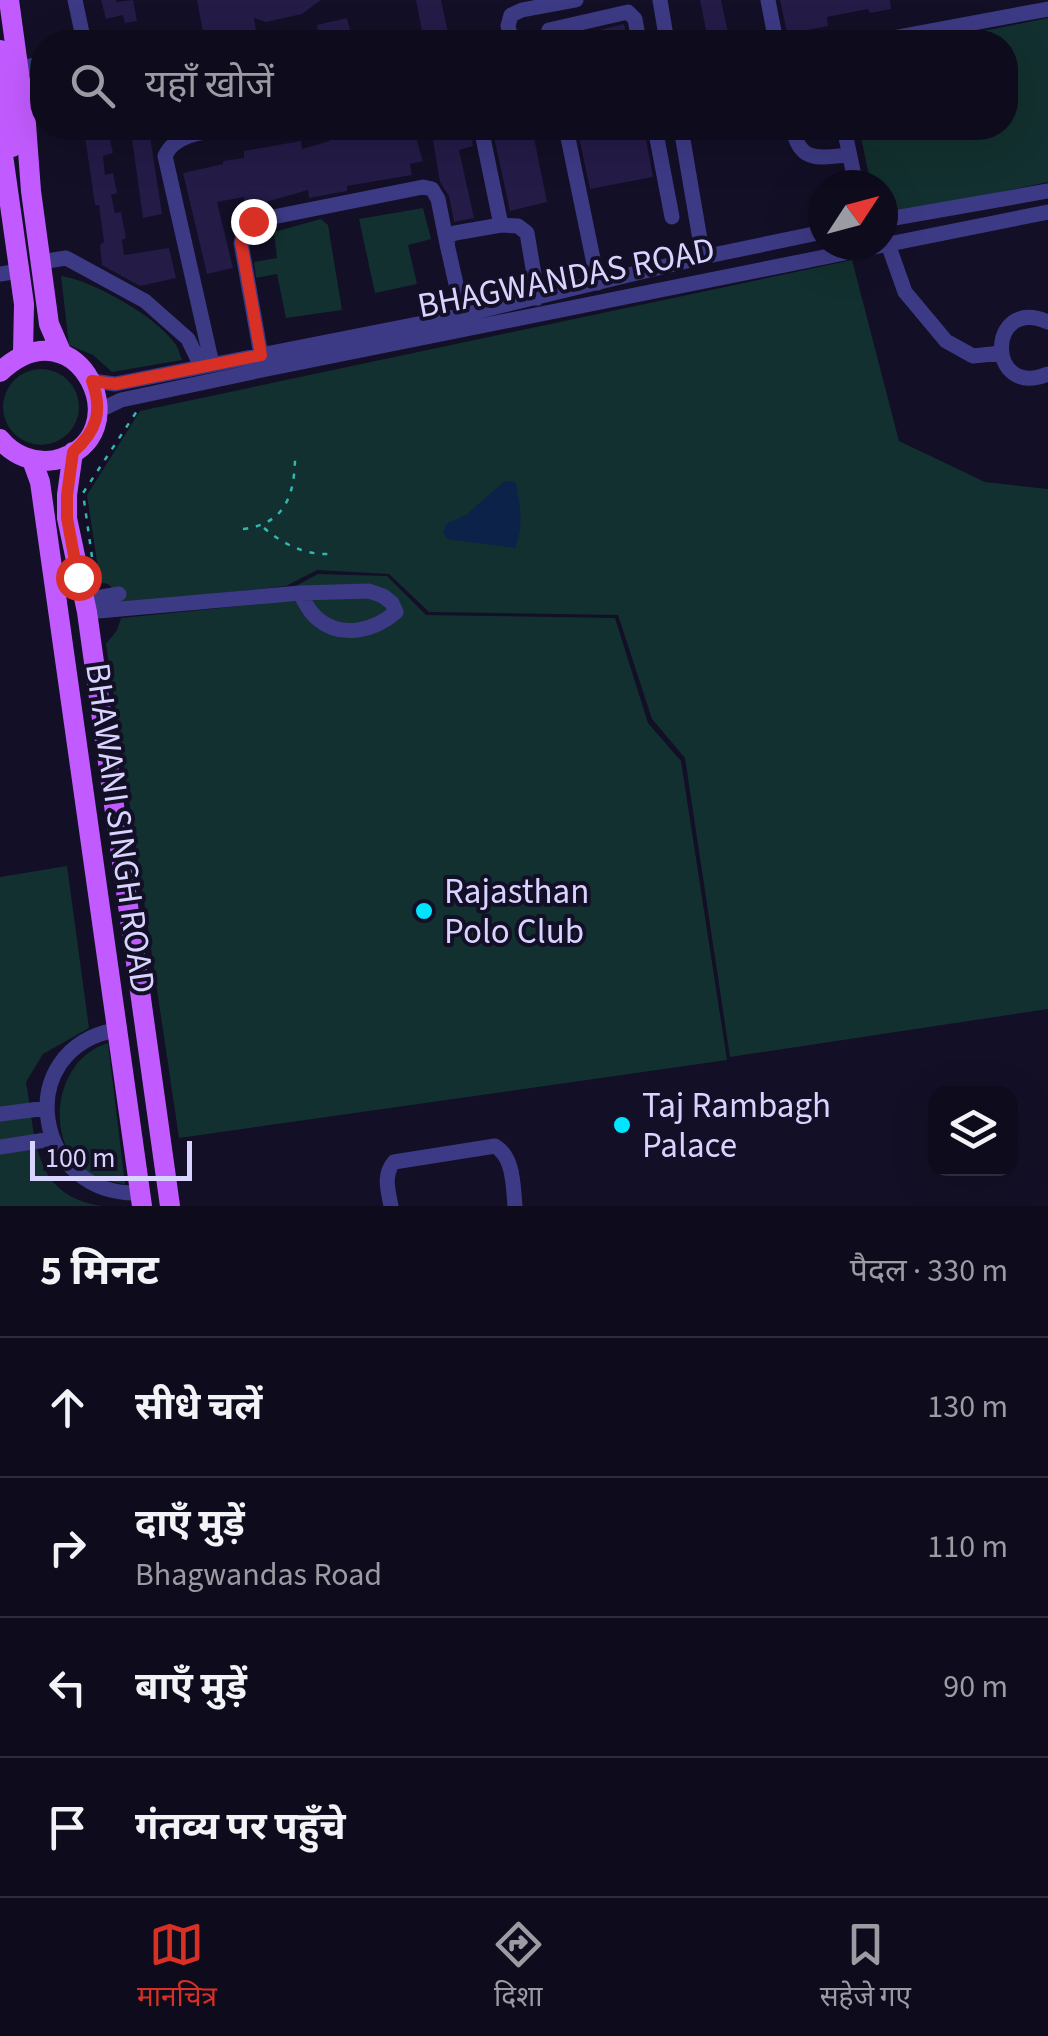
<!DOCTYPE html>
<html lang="hi">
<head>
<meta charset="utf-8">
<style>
	body { margin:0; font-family:"Source Sans 3","Noto Sans Devanagari",sans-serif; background:#171425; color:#f1f3f6 }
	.controls { position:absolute; right:30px; bottom:30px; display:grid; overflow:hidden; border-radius:20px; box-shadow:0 10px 40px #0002 }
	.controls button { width:90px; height:90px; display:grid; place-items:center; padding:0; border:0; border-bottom:2px solid #2e2b3b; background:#0e0b1c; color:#f1f3f6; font:50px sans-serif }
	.compass { position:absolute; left:808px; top:170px; width:90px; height:90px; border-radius:50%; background:#0e0b1c; box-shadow:0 10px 40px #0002; rotate:54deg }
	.scale { position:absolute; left:30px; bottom:25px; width:162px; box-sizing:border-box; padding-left:10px; border:5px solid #d9d4ff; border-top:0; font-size:28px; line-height:35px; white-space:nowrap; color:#d9d4ff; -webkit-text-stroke:8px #130f26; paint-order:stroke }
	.stop { position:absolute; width:30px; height:30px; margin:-22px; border:8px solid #d93025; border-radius:50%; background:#fff }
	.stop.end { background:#d93025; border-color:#fff; box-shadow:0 2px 10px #0008 }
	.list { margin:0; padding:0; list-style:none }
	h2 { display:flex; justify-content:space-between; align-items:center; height:130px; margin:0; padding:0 40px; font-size:42px }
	h2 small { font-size:32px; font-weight:400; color:#9b9ba3 }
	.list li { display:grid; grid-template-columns:65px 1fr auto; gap:30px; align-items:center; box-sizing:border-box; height:140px; padding:0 40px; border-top:2px solid #2e2b3b }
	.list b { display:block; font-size:38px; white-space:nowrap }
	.list p { margin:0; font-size:32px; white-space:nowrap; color:#9b9ba3 }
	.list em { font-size:32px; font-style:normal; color:#9b9ba3 }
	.icon { flex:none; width:55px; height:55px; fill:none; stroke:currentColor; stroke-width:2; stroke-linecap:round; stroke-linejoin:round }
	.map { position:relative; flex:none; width:1048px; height:1206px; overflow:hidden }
	.search { position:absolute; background:#0e0b1c; box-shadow:0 10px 40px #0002; left:30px; right:30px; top:30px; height:110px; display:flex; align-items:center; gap:25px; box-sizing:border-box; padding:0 35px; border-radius:40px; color:#9b9ba3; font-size:38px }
	.sheet { height:690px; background:#0e0b1c }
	nav { display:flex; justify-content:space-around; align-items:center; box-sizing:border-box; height:140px; border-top:2px solid #2e2b3b; background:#0e0b1c; font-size:28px; color:#9b9ba3 }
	nav a { display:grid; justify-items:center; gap:5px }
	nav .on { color:#d93025 }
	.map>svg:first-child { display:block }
	.green { fill:#12302f }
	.water { fill:#0c2248 }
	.building { fill:#241b47 }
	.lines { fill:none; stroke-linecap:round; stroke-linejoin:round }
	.path { stroke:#2fb8b0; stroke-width:2.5; stroke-dasharray:5 8; stroke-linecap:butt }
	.minor { stroke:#3d3a85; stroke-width:15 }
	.major { stroke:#c25bff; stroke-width:20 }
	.route { stroke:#d93025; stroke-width:12 }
	.poi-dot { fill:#00e5ff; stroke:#130f26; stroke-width:4 }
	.labels { text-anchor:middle; stroke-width:8; stroke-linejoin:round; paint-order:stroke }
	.street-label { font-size:35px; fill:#d9d4ff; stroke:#130f26 }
	.poi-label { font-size:35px; fill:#d9d4ff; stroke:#130f26; text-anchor:start }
</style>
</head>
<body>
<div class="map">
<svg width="1048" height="1206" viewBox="0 0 1048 1206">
	<rect width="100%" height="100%" fill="#130f26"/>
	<!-- green -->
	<path class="green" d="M 1048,18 L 1048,182 L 883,217 L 883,185 L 871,185 L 859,128 L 1006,128 L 1006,42 L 928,42 Z
		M 423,208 L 431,239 L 408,245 L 417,284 L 375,293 L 359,219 Z
		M 321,219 L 328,225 L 342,310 L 286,318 L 277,274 L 256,278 L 254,262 L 277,258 L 274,232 Z
		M 852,260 L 899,441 L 985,482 L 1048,489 L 1048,1009 L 730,1057 L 685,758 L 652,719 L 618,615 L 429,612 L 389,574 L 317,570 L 286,586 L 132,603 L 121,603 L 120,595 L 108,584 L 100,582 L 87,495 L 140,411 Z
		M 61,276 C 92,280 159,318 176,345 C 179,350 180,355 182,360 L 112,372 L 93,355 L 69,345 Z
		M3 407a38 38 0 1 1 76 0a38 38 0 1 1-76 0Z
		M 318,574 L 387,576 L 426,615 L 615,618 L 648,723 L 681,761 L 727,1060 L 179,1138 L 106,644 L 117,630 L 121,618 L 262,604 Z
		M 67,866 L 89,1028 L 43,1054 L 26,1082 C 36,1138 32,1196 102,1206 L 0,1206 L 0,877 Z
		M 108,1043 L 125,1184 C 111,1182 92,1178 81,1168 C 43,1132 58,1057 108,1043 Z"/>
	<!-- water -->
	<path class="water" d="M 505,481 L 513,481 L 516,483 C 520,506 524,527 515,548 L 447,539 L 443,533 L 446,524 L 466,515 Z"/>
	<!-- building -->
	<path class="building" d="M 101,0 L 116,0 L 116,2 L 133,0 L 137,21 L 125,23 L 123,15 L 106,19 Z
		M 197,0 L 321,0 L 302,14 L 266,22 L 254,18 L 258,42 L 205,42 Z
		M 416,0 L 441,0 L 450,42 L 424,42 Z
		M 700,0 L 721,0 L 730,42 L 688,42 L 707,35 Z
		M 780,0 L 890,0 L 891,9 L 870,13 L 868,9 L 827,17 L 828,26 L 808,30 L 810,42 L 789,42 Z
		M 347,18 L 353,42 L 320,42 L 317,25 Z
		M 624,24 L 628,42 L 562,42 L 562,39 Z
		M 366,128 L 394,128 L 397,131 L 413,128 L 423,161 L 410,164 L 412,175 L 347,186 L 347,191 L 309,198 L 308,190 L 245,208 L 244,197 L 217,202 L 233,268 L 207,274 L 183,173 L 223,164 L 223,161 L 244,158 L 244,151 L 301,141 L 302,149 L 330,141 L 331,134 L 338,131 Z
		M 431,128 L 470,128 L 473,146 L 459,150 L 474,218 L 454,222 L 449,196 L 440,182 Z
		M 492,128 L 532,128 L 547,202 L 510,211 Z
		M 577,128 L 644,128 L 653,177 L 590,189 Z
		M 149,130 L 162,214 L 143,218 L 131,131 Z
		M 108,132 L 113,153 L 103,156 L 105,175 L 113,173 L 117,193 L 111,195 L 115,213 L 121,212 L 126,238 L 122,240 L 124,255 L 169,248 L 176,278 L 140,286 L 102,265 L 100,245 L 104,242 L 99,205 L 95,205 L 85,136 Z"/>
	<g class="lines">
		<!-- path -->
		<path class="path" d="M 264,528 C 283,544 304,555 330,554
			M 243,529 C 284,524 294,497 295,460
			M 92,557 L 83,493 L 137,411"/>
		<!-- minor -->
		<path class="minor" d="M 75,0 L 84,42
			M 660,0 L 667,42
			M 768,0 L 776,42
			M 144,42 L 166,38
			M 512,42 L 508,26 L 511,15 L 522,10 L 576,0
			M 551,42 L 549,30 L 628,12 L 635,19 L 639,42
			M 871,42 L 1048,9
			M 19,68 L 42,64
			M 481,128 L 501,225 L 518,226 L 527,233 L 538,298
			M 566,128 L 598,283
			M 655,128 L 672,217
			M 681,128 L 703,257
			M 793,128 C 799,163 819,158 848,155
			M 844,128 L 856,185
			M 883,220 L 1048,191
			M 888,244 L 905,292 L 946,341 L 973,356 L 1001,353
			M 41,262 L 66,258 L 145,301 L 188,339 L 201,366
			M 0,274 L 19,271
			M 463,315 L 447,244 L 449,236 L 455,233 L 501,225
			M 1048,322 C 986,295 986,400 1048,374
			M 261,355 L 241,243 L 245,227 L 253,221 L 423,187 L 432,189 L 438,199 L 447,244
			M 212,364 L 165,156 C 176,131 211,132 235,128
			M 92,381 L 115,384 L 463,315 L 703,257 L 823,232
			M 98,411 L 121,400 L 257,371 L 1048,212
			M 84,600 L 119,594
			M 87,612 L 300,593 L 369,591 L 383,596 L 392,603 L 396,612 C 375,630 343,639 319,620 C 310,613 305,603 300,593
			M 116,1030 C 10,1049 33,1197 140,1193
			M 0,1114 L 47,1108
			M 0,1147 L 52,1139
			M 391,1206 C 388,1190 383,1175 394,1162 L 495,1146 C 514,1157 513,1186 515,1206"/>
		<!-- major -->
		<path class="major" d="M 9,0 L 26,124 L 31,191 L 49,324 L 62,354
			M 0,50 L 12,147
			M 0,134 L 24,304 L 23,354
			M 0,372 C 78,298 144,439 55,460 C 34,464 13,455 0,439
			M 73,452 L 67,495 L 67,518 L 87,612 L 170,1206
			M 32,460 L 40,482 L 142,1206"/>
	</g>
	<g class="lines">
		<!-- route -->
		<path class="route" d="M 78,577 L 67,518 L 67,495 L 73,452 C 97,431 103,411 92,381 L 115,384 L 261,355 L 241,242 L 245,227 L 253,221"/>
	</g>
	<!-- markers -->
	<g class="poi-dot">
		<circle cx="424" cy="911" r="10"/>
		<circle cx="622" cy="1125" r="10"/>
	</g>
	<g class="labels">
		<!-- street labels -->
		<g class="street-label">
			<text transform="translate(566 277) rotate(-11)" y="12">BHAGWANDAS ROAD</text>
			<text transform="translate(121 828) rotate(82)" y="12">BHAWANI SINGH ROAD</text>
		</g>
		<!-- poi labels -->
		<g class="poi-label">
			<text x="444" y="903">Rajasthan<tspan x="444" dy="40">Polo Club</tspan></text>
			<text x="642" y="1117">Taj Rambagh<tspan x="642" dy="40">Palace</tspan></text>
		</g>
	</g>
</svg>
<div class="controls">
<button><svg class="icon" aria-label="layers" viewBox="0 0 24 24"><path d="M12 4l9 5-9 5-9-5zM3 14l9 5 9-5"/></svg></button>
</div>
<svg class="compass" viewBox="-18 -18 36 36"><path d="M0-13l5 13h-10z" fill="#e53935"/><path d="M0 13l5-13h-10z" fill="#9b9ba3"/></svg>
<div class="scale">100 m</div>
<div class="stop" style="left:78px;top:577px"></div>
<div class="stop end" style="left:253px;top:221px"></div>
<div class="search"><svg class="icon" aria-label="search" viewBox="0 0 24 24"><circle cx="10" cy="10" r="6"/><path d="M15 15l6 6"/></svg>यहाँ खोजें</div>
</div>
<section class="sheet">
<h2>5 मिनट<small>पैदल · 330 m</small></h2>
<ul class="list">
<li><svg class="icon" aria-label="ahead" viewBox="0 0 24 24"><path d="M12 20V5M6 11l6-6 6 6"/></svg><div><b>सीधे चलें</b></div><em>130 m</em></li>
<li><svg class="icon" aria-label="right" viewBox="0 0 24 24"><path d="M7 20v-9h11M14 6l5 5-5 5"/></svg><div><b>दाएँ मुड़ें</b><p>Bhagwandas Road</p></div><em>110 m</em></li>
<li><svg class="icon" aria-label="left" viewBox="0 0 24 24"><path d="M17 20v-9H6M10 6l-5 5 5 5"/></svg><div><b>बाएँ मुड़ें</b></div><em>90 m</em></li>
<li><svg class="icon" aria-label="arrive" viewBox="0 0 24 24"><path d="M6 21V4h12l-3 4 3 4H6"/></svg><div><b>गंतव्य पर पहुँचे</b></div></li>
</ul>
</section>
<nav>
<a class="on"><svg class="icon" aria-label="map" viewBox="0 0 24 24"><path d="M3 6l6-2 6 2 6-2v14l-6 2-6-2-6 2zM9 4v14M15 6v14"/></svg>मानचित्र</a>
<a><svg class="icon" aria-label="directions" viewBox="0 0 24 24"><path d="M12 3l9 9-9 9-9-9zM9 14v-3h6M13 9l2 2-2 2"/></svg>दिशा</a>
<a><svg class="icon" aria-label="saved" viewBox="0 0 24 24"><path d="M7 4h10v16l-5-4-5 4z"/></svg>सहेजे गए</a>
</nav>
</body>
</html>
